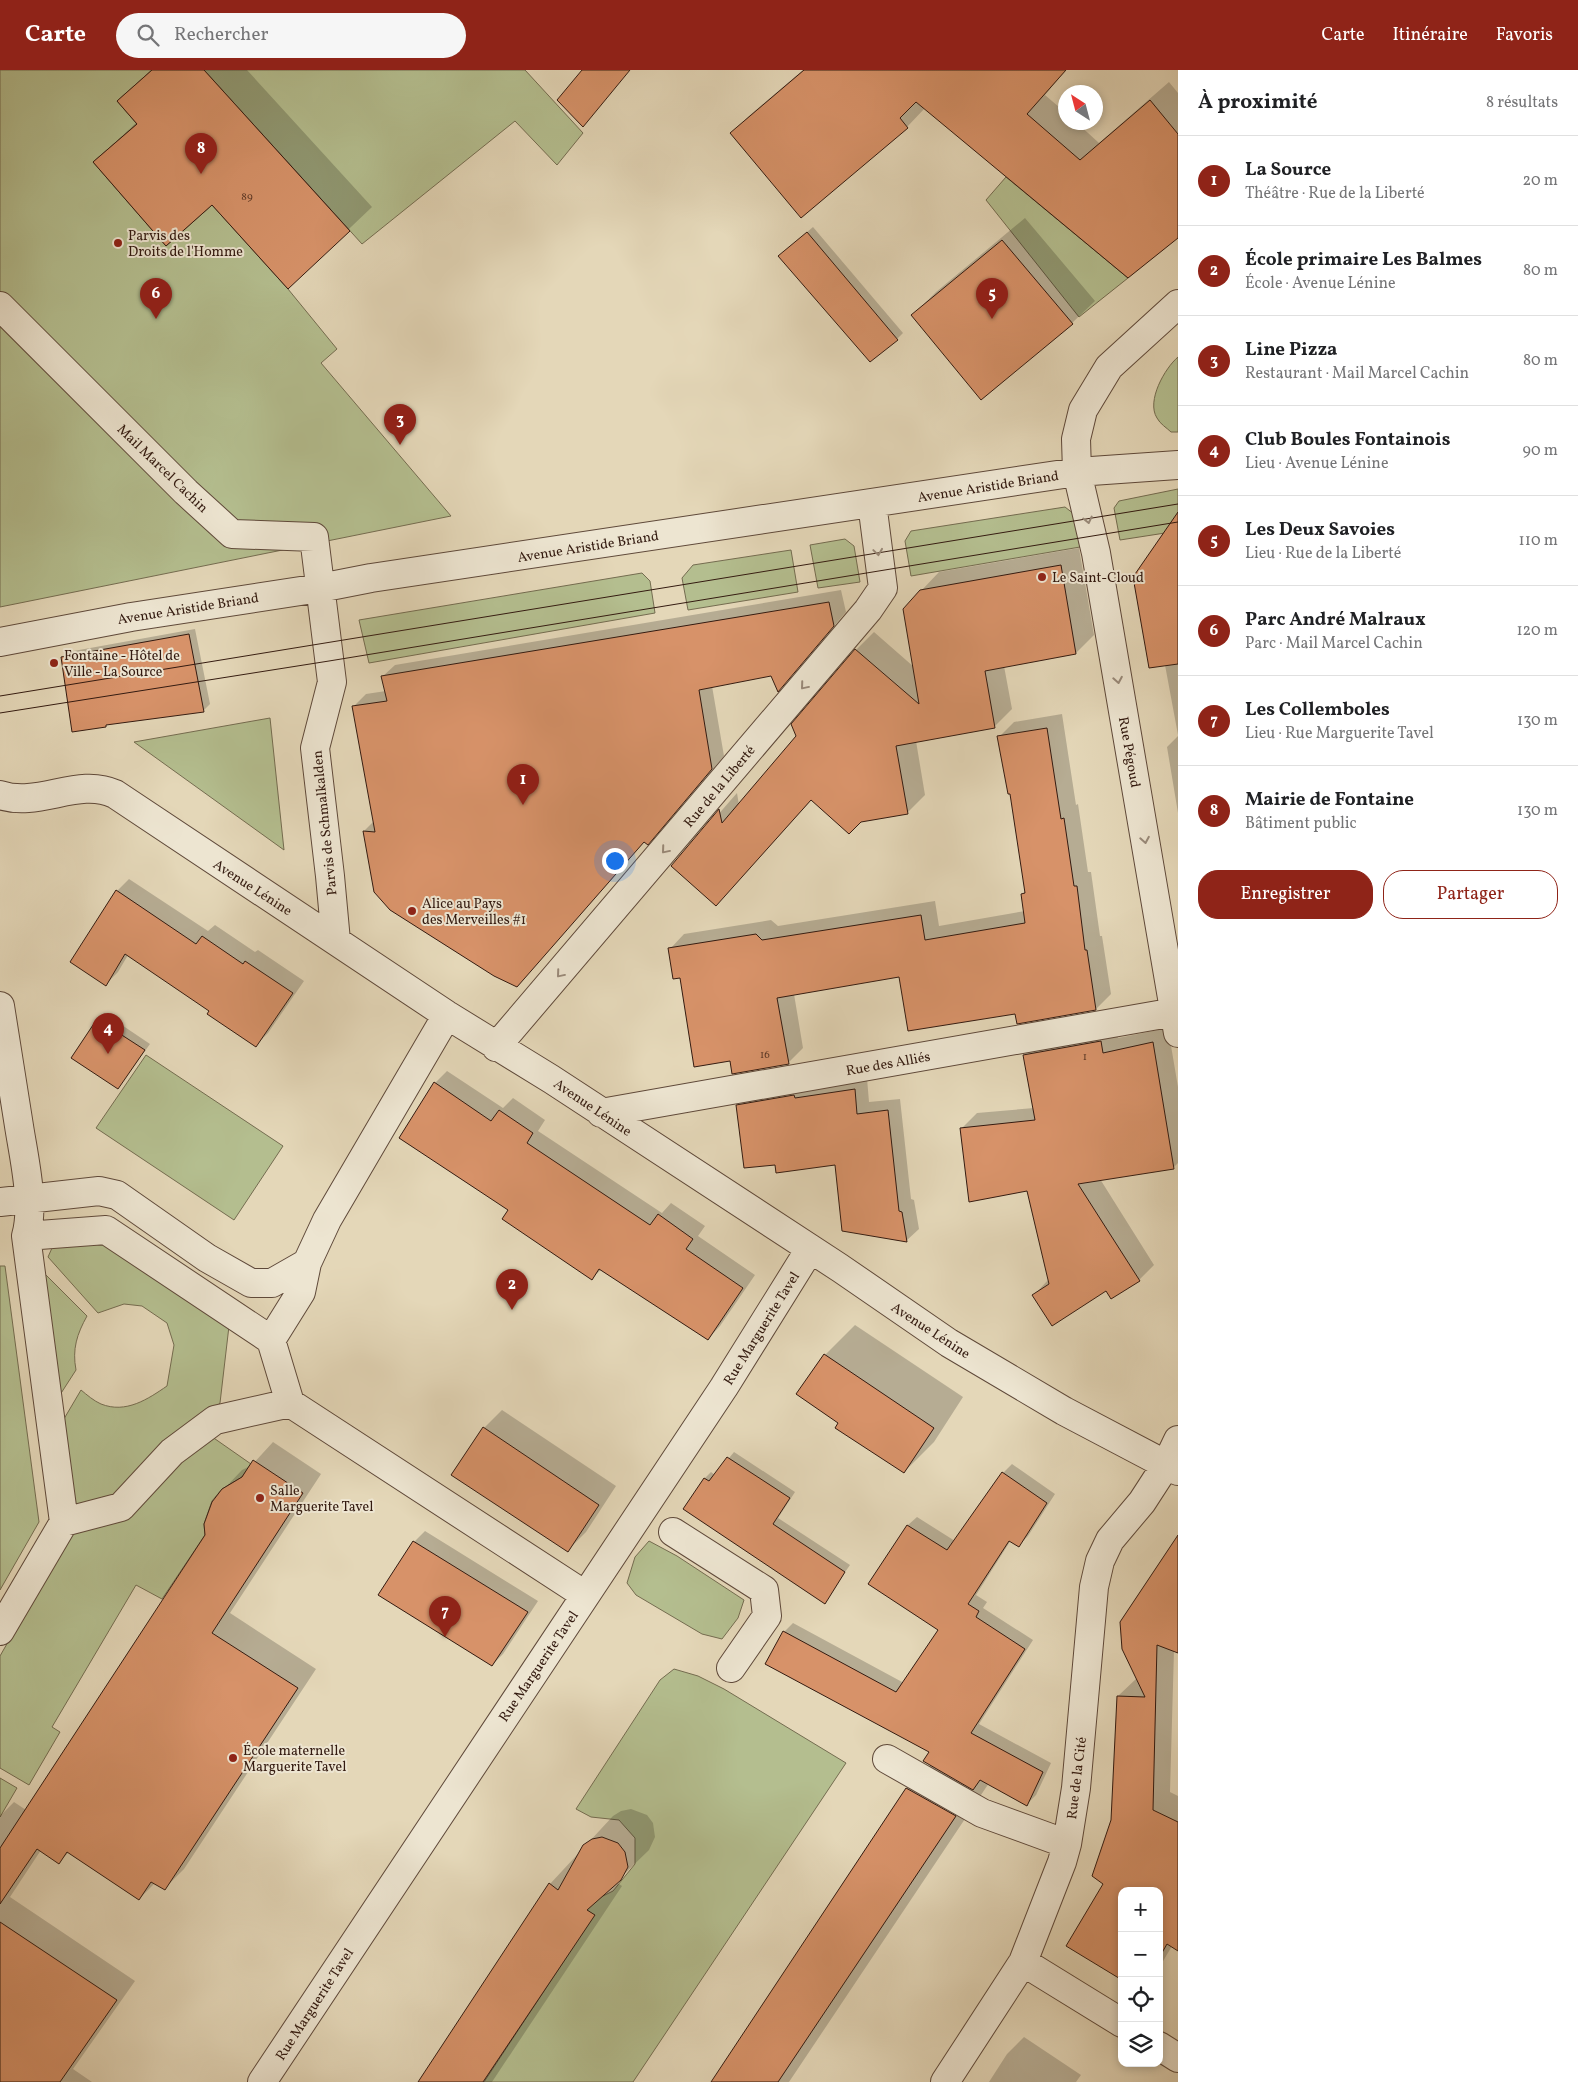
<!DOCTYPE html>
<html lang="fr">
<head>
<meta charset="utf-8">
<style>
	body { margin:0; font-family:Vollkorn,serif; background:#f6f6f6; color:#202124 }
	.controls { position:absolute; right:15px; bottom:15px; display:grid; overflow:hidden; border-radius:10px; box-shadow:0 2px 8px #0003 }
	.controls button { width:45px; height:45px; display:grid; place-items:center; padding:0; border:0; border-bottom:1px solid #e0e0e0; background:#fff; color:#202124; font:25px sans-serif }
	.compass { position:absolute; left:1058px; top:15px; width:45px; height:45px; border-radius:50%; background:#fff; box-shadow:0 2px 8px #0003; rotate:324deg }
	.you { position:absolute; left:614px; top:790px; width:18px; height:18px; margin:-12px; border:4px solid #fff; border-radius:50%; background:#1a73e8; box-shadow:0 0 0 8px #1a73e833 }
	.badge { display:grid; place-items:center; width:32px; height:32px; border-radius:50%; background:#8f2418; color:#fff; font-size:16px; font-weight:700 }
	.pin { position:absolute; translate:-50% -41px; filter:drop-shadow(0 1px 2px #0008) }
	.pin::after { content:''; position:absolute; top:26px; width:18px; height:15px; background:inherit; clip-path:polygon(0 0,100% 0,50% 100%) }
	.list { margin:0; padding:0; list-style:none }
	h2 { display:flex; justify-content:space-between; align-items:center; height:65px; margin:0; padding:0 20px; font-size:21px }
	h2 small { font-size:16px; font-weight:400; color:#757577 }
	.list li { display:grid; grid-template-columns:32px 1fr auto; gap:15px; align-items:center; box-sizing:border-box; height:90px; padding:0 20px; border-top:1px solid #e0e0e0 }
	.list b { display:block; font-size:19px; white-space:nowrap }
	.list p { margin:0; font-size:16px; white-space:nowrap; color:#757577 }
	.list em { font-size:16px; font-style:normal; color:#757577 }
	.actions { display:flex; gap:10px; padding:15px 20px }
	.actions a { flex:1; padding:11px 0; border:1px solid #8f2418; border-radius:20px; text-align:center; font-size:18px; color:#8f2418 }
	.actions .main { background:#8f2418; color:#fff }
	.icon { flex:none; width:28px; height:28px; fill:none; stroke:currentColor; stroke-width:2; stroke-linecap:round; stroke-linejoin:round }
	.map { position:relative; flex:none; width:1178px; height:2012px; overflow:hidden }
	header { display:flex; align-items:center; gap:30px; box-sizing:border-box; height:70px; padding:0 25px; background:#8f2418; color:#fff }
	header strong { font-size:24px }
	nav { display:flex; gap:28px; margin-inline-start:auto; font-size:18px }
	.search { width:350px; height:45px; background:#f6f6f6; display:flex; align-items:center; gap:12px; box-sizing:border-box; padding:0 18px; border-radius:28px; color:#757577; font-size:19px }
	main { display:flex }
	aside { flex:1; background:#fff }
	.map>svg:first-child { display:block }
	.green { fill:#b4be8f; stroke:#746c50 }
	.shadow { fill:#0003 }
	.building { fill:#d79269; stroke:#331a10 }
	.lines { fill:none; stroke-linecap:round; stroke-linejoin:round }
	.minor-casing { stroke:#5f493a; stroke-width:30 }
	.minor { stroke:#ede5d1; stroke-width:28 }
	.tram { stroke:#331a10; stroke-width:1 }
	.oneway { stroke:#998a7a }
	.poi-dot { fill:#8f2418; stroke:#ede5d1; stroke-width:2 }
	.labels { text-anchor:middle; stroke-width:4; stroke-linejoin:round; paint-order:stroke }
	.number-label { font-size:11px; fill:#5c3826 }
	.poi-label { font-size:14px; fill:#331a10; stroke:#ede5d1; text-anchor:start }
	.street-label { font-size:14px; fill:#331a10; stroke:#ede5d1 }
</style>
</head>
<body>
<header>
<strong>Carte</strong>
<div class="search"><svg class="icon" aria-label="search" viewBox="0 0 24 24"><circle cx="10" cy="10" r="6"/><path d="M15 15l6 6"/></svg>Rechercher</div>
<nav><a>Carte</a><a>Itinéraire</a><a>Favoris</a></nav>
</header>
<main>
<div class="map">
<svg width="1178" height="2012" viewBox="0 0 1178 2012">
	<rect width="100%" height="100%" fill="#e4d7b8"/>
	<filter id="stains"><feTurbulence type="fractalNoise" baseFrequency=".004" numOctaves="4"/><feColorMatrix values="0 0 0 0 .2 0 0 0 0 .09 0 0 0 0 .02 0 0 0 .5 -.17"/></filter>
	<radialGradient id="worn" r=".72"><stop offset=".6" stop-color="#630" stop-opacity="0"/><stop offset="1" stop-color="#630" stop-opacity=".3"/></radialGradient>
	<!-- green -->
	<path class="green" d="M 0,0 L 152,0 L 117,31 L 137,54 L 93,92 L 166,176 L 212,135 L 288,219 L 337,279 L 321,293 L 451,446 L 0,537 Z
		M 204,0 L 525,0 L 583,63 L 557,95 L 515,51 L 362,174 Z
		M 1006,107 L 1128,208 L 1079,247 L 986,130 Z
		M 1178,287 L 1178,362 L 1171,362 C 1167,358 1160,354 1157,348 C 1146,331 1165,298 1178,287 Z
		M 1178,419 L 1178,461 L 1120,470 L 1114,438 L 1119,431 Z
		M 1065,437 L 1074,444 L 1080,477 L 911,506 L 905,471 L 911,461 Z
		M 845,469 L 854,476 L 860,512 L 818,518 L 810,475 Z
		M 791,480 L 798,522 L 688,540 L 682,508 L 693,495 Z
		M 642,503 L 650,511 L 655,543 L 369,593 L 359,550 Z
		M 270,648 L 284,780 L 134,672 Z
		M 146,985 L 283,1076 L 234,1150 L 96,1058 Z
		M 100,1167 L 229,1256 L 220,1333 L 124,1422 L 76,1436 L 67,1422 L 58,1359 L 81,1320 C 87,1325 94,1331 101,1334 C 126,1344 148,1329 167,1316 L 174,1275 L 167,1253 L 142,1236 L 124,1234 L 98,1243 L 48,1187 L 52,1178 Z
		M 0,1196 L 5,1196 L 39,1452 L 0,1520 Z
		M 40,1199 L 87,1246 C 77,1264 72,1279 76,1300 L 56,1331 Z
		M 208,1364 L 251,1394 L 242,1407 L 222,1419 L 212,1431 L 204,1454 L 205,1465 L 162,1529 L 136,1515 L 52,1657 L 60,1662 L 29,1715 L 0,1698 L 0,1586 L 64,1474 L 75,1456 Z
		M 649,1471 L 677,1486 L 744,1530 L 738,1548 L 722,1569 L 702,1564 L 636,1525 L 627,1513 L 635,1487 Z
		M 674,1599 L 698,1606 L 724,1619 L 846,1693 L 633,2012 L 484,2012 L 594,1845 L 584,1838 L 587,1834 L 613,1821 L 635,1794 L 635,1768 L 619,1750 L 591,1747 L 576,1739 L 660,1610 Z
		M 0,1708 L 17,1718 L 0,1747 Z"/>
	<!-- shadow -->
	<path class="shadow" d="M 151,0 L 247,0 L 372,137 L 288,217 L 212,134 L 94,92 L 137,52 L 118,31 Z
		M 803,0 L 1066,0 L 1045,25 L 1066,43 L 1066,52 L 1076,52 L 1099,73 L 1169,12 L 1178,23 L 1178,165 L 1128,206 L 925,38 L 907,57 L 731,63 L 750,45 Z
		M 1025,148 L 1095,231 L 1072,253 L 913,245 L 936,222 Z
		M 813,157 L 903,263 L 897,269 L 785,181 Z
		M 1174,458 L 1178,458 L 1178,665 L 1165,595 Z
		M 1079,478 L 1094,565 L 1076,583 L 1004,596 L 1012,639 L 994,657 L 916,671 L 925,725 L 908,742 L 861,751 L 812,729 L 716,835 L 673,796 L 737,723 L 739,735 L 797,666 L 793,655 L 856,580 L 874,562 L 914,597 L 921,521 L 939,502 Z
		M 841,520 L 846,542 L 790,608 L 772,605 L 712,616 L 724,686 L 660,761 L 645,771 L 517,916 L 375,821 L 364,761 L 374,751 L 354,636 L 366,624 L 386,621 L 382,607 L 395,595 Z
		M 195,559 L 210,634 L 204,640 L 62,588 L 68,582 Z
		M 1062,644 L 1076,735 L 1078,734 L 1088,802 L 1091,802 L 1100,866 L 1102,866 L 1111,924 L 1096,939 L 1018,952 L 1016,943 L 900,905 L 794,924 L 803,978 L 788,993 L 732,989 L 681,907 L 670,879 L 684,864 L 771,850 L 778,856 L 935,831 L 939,856 L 1025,841 L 1022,825 L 1026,820 L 1011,722 L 999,667 L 1014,652 Z
		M 1178,666 L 1178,743 L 1167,677 Z
		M 129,809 L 208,861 L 215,855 L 255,882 L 258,880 L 304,911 L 268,963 L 256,975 L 211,940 L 128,885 L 118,902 L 106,914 L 72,891 L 117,821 Z
		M 104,943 L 150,974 L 118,1018 L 73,988 Z
		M 1116,956 L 1118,968 L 1168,958 L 1178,1017 L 1178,1093 L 1174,1097 L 1100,1109 L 1154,1195 L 1139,1210 L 1111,1228 L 1106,1220 L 1034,1225 L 1049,1209 L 1028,1120 L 962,1058 L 977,1043 L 1034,1038 L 1024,985 L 1039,970 Z
		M 447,1001 L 503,1038 L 513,1028 L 545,1050 L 538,1061 L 662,1143 L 671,1133 L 705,1156 L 698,1166 L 755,1205 L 720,1256 L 708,1269 L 602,1199 L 592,1208 L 510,1140 L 435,1013 Z
		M 867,1008 L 869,1032 L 900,1029 L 911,1129 L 914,1130 L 919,1159 L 906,1171 L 836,1094 L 776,1093 L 738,1036 L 750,1023 Z
		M 855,1255 L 963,1327 L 934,1372 L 904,1402 L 840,1353 L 798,1324 L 825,1285 Z
		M 502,1340 L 616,1416 L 586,1462 L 568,1480 L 484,1358 Z
		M 273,1372 L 321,1404 L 230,1543 L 316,1599 L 184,1799 L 165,1818 L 155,1813 L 139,1829 L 69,1782 L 59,1792 L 41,1780 L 10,1827 L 135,1911 L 73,1999 L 92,2012 L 0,2012 L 0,1746 L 14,1732 L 26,1740 L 206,1466 L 223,1420 L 242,1400 L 252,1395 Z
		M 734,1382 L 795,1422 L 778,1448 L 850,1495 L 824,1532 L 684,1439 L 705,1408 L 711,1402 L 715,1405 Z
		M 1012,1394 L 1055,1424 L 1028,1466 L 1019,1475 L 1011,1470 L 976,1525 L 987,1532 L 983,1538 L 1033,1570 L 979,1654 L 1051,1693 L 1036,1725 L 1027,1734 L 989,1713 L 789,2012 L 712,2012 L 907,1718 L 931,1694 L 931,1682 L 784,1562 L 793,1553 L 904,1613 L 940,1559 L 870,1514 L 908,1455 L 917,1447 L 955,1471 L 1003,1403 Z
		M 425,1461 L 538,1531 L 503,1584 L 492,1595 L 380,1525 L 414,1472 Z
		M 1175,1480 L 1178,1480 L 1178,1582 L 1174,1580 L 1170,1722 L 1178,1726 L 1178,1879 L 1172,1876 L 1159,1898 L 1159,1821 L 1105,1813 L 1112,1750 L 1118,1626 L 1137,1608 Z
		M 631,1739 L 647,1745 L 653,1753 L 655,1767 L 649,1780 L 616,1812 L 622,1816 L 492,2012 L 420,2012 L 550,1814 L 613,1746 L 621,1741 Z
		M 1024,1967 L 1081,2005 L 1076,2012 L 989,2012 L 1007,1984 Z"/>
	<!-- building -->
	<path class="building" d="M 152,0 L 204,0 L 350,161 L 288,219 L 212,135 L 166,176 L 93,92 L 137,54 L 117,31 Z
		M 582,0 L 630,0 L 583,57 L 557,30 Z
		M 804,0 L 1066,0 L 1027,44 L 1080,90 L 1150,30 L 1178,64 L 1178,168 L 1128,208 L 916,32 L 900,48 L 908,58 L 801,148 L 730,63 Z
		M 807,162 L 898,270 L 870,292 L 778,186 Z
		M 1002,170 L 1073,254 L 981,330 L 911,245 Z
		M 1178,442 L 1178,594 L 1149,598 L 1133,507 Z
		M 1061,495 L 1076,584 L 985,601 L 995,658 L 896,676 L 908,744 L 861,752 L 849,764 L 811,730 L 716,836 L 671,796 L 719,739 L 722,753 L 796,666 L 791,654 L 855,579 L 919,634 L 903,539 L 920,520 Z
		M 829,532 L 834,556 L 778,622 L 771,606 L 699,620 L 712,699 L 648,775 L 644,772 L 517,917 L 494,906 L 390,840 L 374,822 L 363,761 L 375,762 L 352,636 L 387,631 L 381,606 Z
		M 189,564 L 204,642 L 106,655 L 106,657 L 72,662 L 61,587 Z
		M 1047,658 L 1061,749 L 1064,748 L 1074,816 L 1077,816 L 1085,880 L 1087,880 L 1096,940 L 1017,954 L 1015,944 L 908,961 L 899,907 L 777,928 L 789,994 L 732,1004 L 730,991 L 694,997 L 680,908 L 673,909 L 668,878 L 756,864 L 762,870 L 921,845 L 925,870 L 1025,853 L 1021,824 L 1025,823 L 1010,724 L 1008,724 L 997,666 Z
		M 116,820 L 196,874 L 202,866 L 243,894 L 245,891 L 293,923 L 256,977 L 207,944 L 209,941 L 125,884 L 106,916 L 70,892 Z
		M 97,949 L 145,980 L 118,1019 L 71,988 Z
		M 1101,971 L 1103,983 L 1153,972 L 1174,1099 L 1078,1114 L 1140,1211 L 1111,1229 L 1106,1221 L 1052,1256 L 1032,1225 L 1049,1214 L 1027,1121 L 969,1132 L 960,1058 L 1035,1050 L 1023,985 Z
		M 434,1012 L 491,1051 L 499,1040 L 533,1063 L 527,1073 L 650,1155 L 658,1144 L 693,1169 L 686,1179 L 743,1218 L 708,1270 L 599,1199 L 592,1210 L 502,1149 L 508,1140 L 399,1068 Z
		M 855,1019 L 857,1044 L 888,1040 L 899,1141 L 902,1142 L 907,1172 L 842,1161 L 835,1095 L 776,1103 L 775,1095 L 744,1098 L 736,1035 L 794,1025 L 795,1028 Z
		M 824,1284 L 934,1358 L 904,1403 L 835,1358 L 838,1353 L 796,1324 Z
		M 483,1357 L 599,1435 L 568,1482 L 451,1405 Z
		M 727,1387 L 790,1428 L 773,1454 L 845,1502 L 825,1534 L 683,1439 L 704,1408 L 709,1411 Z
		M 253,1390 L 303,1423 L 212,1563 L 298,1618 L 165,1820 L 151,1812 L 139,1830 L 67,1782 L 59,1794 L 37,1779 L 0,1834 L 0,1778 L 205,1465 L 204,1454 L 212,1432 L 222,1419 L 242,1407 Z
		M 1002,1402 L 1047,1433 L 1019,1477 L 1009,1471 L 968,1534 L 979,1541 L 976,1547 L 1025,1579 L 971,1663 L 1043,1702 L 1027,1736 L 980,1710 L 973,1720 L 923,1691 L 929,1682 L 765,1594 L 783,1561 L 896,1622 L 938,1560 L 868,1514 L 907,1455 L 947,1480 Z
		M 1178,1465 L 1178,1583 L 1157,1575 L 1153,1740 L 1178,1752 L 1178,1881 L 1167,1874 L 1159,1888 L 1159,1821 L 1122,1821 L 1122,1910 L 1066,1876 L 1103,1814 L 1092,1806 L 1111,1750 L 1117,1626 L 1145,1627 L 1122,1579 L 1120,1552 Z
		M 413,1471 L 528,1542 L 492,1596 L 378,1525 Z
		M 906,1718 L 956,1746 L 778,2012 L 711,2012 Z
		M 602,1767 L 618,1773 L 625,1782 L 628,1797 L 621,1810 L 587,1840 L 595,1845 L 483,2012 L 418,2012 L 549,1813 L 558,1820 L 583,1775 L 592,1769 Z
		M 0,1852 L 117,1930 L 60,2012 L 0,2012 Z"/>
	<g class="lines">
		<!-- minor casing -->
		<g class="minor-casing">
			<path id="minor" d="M 1178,234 L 1109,297 L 1083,340 L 1076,369 L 1077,402 L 1096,483 L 1178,963
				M 0,236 L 186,422 L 232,464 L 314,467 L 332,612 L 315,678 L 330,806 L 336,871
				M 0,572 L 131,547 L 320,518 L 371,508 L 1077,402 L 1178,395
				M 0,725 C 39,738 78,707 115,724 L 447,945 L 551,1009 L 840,1198 L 949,1273 L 1064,1341 L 1178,1401
				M 0,936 C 6,976 13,1016 19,1056 C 24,1088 35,1135 26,1166 L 106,1160 L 271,1270 L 301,1222 L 307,1193
				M 496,977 L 868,540 L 883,518 L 872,433
				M 601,1043 L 1175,942
				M 0,1132 L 99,1121 L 117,1125 L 207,1188 L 251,1213 L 272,1213 L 307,1193 L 327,1150 L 447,945
				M 271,1270 L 290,1333 L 585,1525
				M 64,1452 L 121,1437 L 172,1382 L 215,1350 L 290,1333
				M 673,1462 L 764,1520 L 767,1546 L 731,1598
				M 0,1561 L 64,1452 L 26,1166
				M 887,1689 L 982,1743 L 1067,1774
				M 1023,1892 L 1122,1953
				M 1159,1976 L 1178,1988
				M 262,2012 L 724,1317 L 810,1179
				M 945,2012 L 1023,1892 L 1062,1792 L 1067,1774 L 1076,1718 L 1094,1517 L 1100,1491 L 1110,1470 L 1142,1432 L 1166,1395 L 1178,1370"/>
		</g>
		<!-- minor -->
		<use href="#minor" class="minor"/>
		<!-- tram -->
		<path class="tram" d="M 0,626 L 1178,434
			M 0,643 L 329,591 L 1178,452"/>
	</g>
	<!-- one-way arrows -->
	<defs><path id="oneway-chevron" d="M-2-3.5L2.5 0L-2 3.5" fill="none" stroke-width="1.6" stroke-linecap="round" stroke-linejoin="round" transform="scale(1.25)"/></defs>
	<g class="oneway">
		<use href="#oneway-chevron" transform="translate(1088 450) rotate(77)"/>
		<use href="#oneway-chevron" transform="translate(878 482) rotate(82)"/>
		<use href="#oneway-chevron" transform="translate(1118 610) rotate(80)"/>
		<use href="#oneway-chevron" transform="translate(804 616) rotate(130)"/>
		<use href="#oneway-chevron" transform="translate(1145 770) rotate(80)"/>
		<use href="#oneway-chevron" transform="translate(665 780) rotate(130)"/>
		<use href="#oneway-chevron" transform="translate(560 904) rotate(130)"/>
	</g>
	<!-- markers -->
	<g class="poi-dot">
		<circle cx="118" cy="173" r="5"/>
		<circle cx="1042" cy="507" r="5"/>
		<circle cx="54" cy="593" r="5"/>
		<circle cx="412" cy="841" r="5"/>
		<circle cx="260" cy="1428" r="5"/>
		<circle cx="233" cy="1688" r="5"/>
	</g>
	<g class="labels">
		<!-- number labels -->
		<g class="number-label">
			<text x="247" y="130">89</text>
			<text x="765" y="988">16</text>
			<text x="1085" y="990">1</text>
		</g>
		<!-- poi labels -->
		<g class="poi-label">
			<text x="128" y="170">Parvis des<tspan x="128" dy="16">Droits de l'Homme</tspan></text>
			<text x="1052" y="512">Le Saint-Cloud</text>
			<text x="64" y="590">Fontaine - Hôtel de<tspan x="64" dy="16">Ville - La Source</tspan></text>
			<text x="422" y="838">Alice au Pays<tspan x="422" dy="16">des Merveilles #1</tspan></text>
			<text x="270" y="1425">Salle<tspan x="270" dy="16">Marguerite Tavel</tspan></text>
			<text x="243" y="1685">École maternelle<tspan x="243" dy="16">Marguerite Tavel</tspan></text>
		</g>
		<!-- street labels -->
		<g class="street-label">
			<text transform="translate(163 398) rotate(44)" y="5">Mail Marcel Cachin</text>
			<text transform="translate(988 416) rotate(-9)" y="5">Avenue Aristide Briand</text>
			<text transform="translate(588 476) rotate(-9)" y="5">Avenue Aristide Briand</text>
			<text transform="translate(188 538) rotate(-9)" y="5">Avenue Aristide Briand</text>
			<text transform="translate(1130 682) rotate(80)" y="5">Rue Pégoud</text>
			<text transform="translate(719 716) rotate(-50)" y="5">Rue de la Liberté</text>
			<text transform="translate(324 753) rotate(-96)" y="5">Parvis de Schmalkalden</text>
			<text transform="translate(253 817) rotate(33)" y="5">Avenue Lénine</text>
			<text transform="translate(888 993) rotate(-10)" y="5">Rue des Alliés</text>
			<text transform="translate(593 1037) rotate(34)" y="5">Avenue Lénine</text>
			<text transform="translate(761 1258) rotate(-58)" y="5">Rue Marguerite Tavel</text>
			<text transform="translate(931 1260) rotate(33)" y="5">Avenue Lénine</text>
			<text transform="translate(538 1596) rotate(-56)" y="5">Rue Marguerite Tavel</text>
			<text transform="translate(1076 1708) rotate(-83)" y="5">Rue de la Cité</text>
			<text transform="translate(314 1934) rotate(-57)" y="5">Rue Marguerite Tavel</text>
		</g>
	</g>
	<rect width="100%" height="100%" filter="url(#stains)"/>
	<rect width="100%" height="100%" fill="url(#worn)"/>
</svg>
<div class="controls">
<button>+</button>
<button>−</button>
<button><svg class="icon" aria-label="locate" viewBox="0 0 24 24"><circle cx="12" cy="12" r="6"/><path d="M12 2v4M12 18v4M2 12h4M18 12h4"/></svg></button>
<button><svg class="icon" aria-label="layers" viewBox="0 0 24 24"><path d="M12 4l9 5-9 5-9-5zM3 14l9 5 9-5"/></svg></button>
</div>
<svg class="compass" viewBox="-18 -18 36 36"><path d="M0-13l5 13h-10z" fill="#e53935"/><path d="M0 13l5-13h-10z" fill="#757577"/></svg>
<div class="you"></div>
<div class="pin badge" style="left:523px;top:735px">1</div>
<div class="pin badge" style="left:512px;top:1240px">2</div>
<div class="pin badge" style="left:400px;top:375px">3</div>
<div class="pin badge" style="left:108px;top:984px">4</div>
<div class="pin badge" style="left:992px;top:249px">5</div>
<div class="pin badge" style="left:156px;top:249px">6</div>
<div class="pin badge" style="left:445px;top:1567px">7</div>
<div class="pin badge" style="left:201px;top:104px">8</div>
</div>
<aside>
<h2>À proximité<small>8 résultats</small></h2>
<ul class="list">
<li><span class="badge">1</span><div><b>La Source</b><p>Théâtre · Rue de la Liberté</p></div><em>20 m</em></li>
<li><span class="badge">2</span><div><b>École primaire Les Balmes</b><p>École · Avenue Lénine</p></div><em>80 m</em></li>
<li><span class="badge">3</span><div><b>Line Pizza</b><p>Restaurant · Mail Marcel Cachin</p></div><em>80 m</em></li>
<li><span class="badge">4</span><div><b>Club Boules Fontainois</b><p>Lieu · Avenue Lénine</p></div><em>90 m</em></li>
<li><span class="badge">5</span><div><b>Les Deux Savoies</b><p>Lieu · Rue de la Liberté</p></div><em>110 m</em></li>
<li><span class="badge">6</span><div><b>Parc André Malraux</b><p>Parc · Mail Marcel Cachin</p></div><em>120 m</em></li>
<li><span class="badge">7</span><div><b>Les Collemboles</b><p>Lieu · Rue Marguerite Tavel</p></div><em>130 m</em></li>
<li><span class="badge">8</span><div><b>Mairie de Fontaine</b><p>Bâtiment public</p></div><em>130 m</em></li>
</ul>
<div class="actions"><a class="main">Enregistrer</a><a>Partager</a></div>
</aside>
</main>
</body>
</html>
